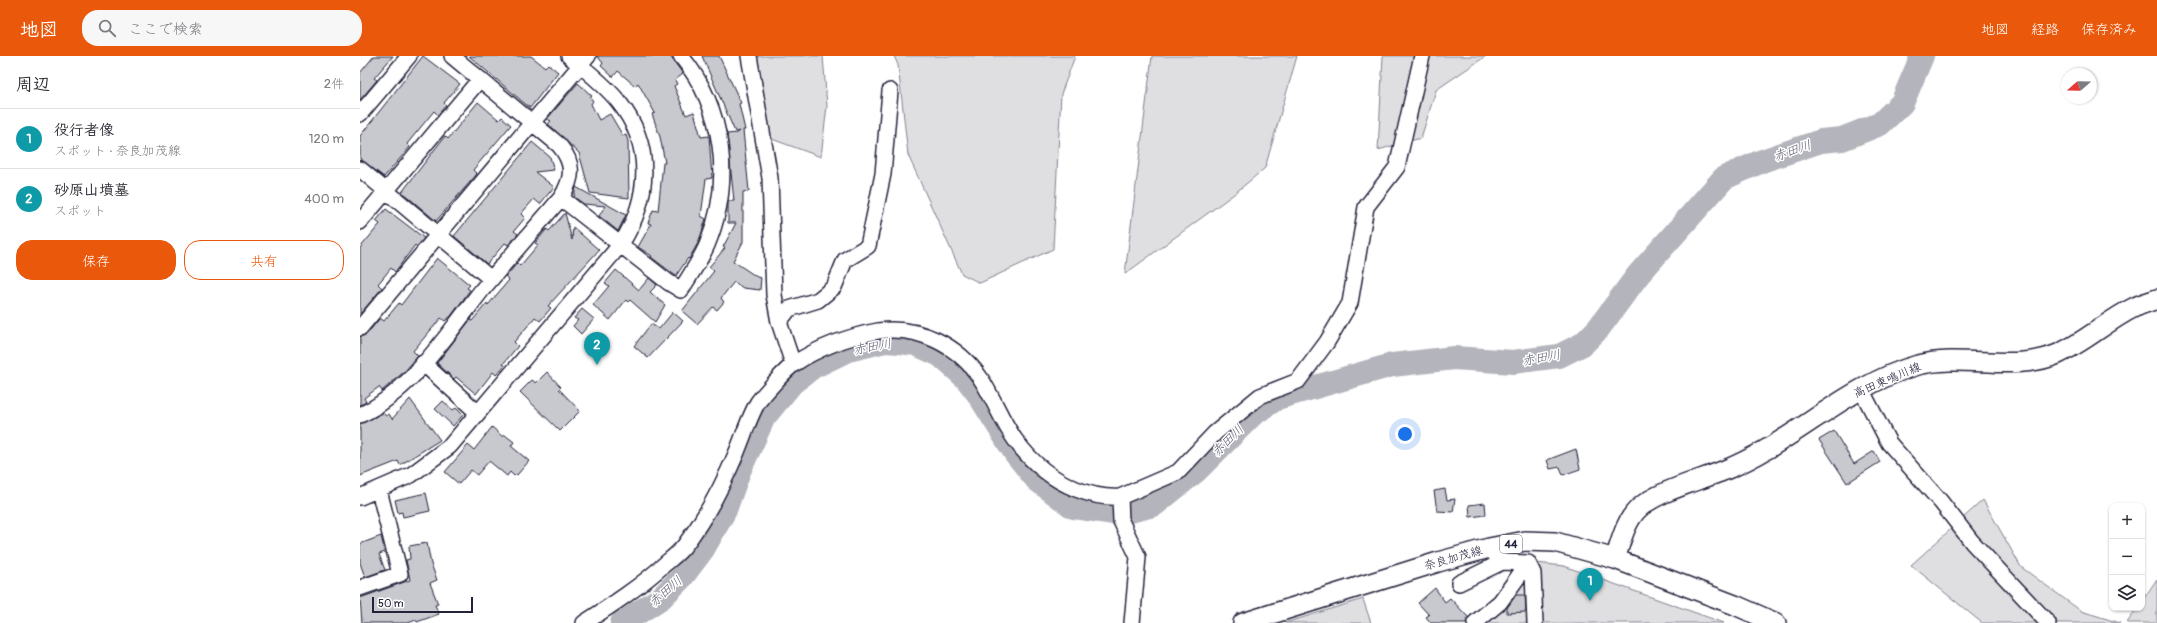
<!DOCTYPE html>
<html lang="ja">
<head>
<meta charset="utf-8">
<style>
	body { margin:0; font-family:Pangolin,"Klee One",sans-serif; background:#f7f7f7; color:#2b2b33 }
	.controls { position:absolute; right:12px; bottom:12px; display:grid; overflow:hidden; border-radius:8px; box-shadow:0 1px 3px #0004 }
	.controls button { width:36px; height:36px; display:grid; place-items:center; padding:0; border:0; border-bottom:1px solid #e1e1e2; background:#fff; color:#2b2b33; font:20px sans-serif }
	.compass { position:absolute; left:1701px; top:12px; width:36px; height:36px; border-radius:50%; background:#fff; box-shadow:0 1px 3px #0004; rotate:250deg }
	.scale { position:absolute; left:12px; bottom:10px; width:101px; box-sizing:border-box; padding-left:4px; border:2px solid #22223b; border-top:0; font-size:11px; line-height:14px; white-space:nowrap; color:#22223b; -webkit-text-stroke:3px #fff; paint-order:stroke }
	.you { position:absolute; left:1045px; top:378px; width:14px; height:14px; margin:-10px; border:3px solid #fff; border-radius:50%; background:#1a73e8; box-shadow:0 0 0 6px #1a73e833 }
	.badge { display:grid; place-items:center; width:26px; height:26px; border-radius:50%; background:#ea580c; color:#fff; font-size:13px; font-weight:700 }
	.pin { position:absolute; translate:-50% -33px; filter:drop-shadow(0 1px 2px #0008) }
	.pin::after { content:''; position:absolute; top:21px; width:14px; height:12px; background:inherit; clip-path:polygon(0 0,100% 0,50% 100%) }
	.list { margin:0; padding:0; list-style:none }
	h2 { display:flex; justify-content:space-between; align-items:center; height:52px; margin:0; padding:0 16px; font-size:17px }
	h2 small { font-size:13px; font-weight:400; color:#7c7c81 }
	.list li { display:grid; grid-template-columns:26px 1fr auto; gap:12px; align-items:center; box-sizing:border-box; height:60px; padding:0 16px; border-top:1px solid #e1e1e2 }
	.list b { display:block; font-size:15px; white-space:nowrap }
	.list p { margin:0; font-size:13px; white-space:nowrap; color:#7c7c81 }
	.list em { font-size:13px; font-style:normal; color:#7c7c81 }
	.actions { display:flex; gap:8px; padding:12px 16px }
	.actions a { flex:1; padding:9px 0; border:1px solid #ea580c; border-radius:16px; text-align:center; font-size:14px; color:#ea580c }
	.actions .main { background:#ea580c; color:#fff }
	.icon { flex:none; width:22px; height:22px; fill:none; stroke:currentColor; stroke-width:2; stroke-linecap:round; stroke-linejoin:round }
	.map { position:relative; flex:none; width:1797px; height:567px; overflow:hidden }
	header { display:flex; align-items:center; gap:24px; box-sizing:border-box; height:56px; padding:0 20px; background:#ea580c; color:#fff }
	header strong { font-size:19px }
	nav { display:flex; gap:22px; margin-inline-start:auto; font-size:14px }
	.search { width:280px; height:36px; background:#f7f7f7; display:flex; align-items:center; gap:10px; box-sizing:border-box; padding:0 14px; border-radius:16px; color:#7c7c81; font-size:15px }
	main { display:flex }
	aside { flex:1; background:#fff }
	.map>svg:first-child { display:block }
	.green { fill:#dfdfe2; stroke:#80808e }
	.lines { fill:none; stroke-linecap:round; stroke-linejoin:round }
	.river { stroke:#b4b4bc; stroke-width:24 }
	.building { fill:#c8c8cf; stroke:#22223b }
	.minor-casing { stroke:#22223b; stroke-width:18 }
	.major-casing { stroke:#22223b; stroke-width:22 }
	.minor { stroke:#fff; stroke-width:15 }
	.major { stroke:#fff; stroke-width:19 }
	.labels { text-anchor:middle; stroke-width:3; stroke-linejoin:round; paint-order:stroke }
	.shield { fill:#fff; stroke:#646476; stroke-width:1 }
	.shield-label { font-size:11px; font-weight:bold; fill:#22223b }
	.street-label { font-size:12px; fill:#22223b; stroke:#fff }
	.water-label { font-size:13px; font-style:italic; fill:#5c5c6f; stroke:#fff }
</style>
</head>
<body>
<header>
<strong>地図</strong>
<div class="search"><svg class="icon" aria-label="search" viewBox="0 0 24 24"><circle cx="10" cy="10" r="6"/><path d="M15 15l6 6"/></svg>ここで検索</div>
<nav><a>地図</a><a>経路</a><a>保存済み</a></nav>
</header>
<main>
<aside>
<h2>周辺<small>2件</small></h2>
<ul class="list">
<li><span class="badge" style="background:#0f9aa8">1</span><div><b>役行者像</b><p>スポット · 奈良加茂線</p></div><em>120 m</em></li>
<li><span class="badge" style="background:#0f9aa8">2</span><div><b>砂原山墳墓</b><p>スポット</p></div><em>400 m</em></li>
</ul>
<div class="actions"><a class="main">保存</a><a>共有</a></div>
</aside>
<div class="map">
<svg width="1797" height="567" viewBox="0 0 1797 567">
	<rect width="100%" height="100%" fill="#fff"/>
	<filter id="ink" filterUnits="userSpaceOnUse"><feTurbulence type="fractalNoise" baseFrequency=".025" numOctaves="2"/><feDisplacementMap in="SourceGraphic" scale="8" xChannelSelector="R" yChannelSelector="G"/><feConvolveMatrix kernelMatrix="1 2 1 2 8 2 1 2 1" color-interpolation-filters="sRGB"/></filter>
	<g filter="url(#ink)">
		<!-- green -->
		<path class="green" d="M 394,0 L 463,0 L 467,50 L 461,101 L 409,82 Z
			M 534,0 L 715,0 L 701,38 L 693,193 L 620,227 L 602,218 L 548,99 L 538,9 Z
			M 792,0 L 937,0 L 905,112 L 874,138 L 765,218 Z
			M 1023,0 L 1126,0 L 1076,34 L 1061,82 L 1018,94 Z
			M 1623,444 L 1661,511 L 1721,555 L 1760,567 L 1622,567 L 1551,509 Z
			M 1176,507 L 1204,510 L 1364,567 L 1180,567 Z
			M 1163,523 L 1169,523 L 1171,567 L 1121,567 Z
			M 1797,523 L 1797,567 L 1767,567 L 1777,552 L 1782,552 L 1782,545 Z
			M 1003,543 L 1011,567 L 925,567 Z"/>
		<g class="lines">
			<!-- river -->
			<path class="river" d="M 262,567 L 301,542 L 322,521 L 343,493 L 365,454 L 379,415 L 404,361 L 432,327 L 453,311 L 488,294 L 525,285 L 540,286 L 556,288 L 580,299 L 606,322 L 619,339 L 656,398 L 677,424 L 713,451 L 759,458 L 794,449 L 836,415 L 892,359 L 917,342 L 1032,309 L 1094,302 L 1153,306 L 1199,300 L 1223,288 L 1238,273 L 1278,219 L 1364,122 L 1402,105 L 1461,85 L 1482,83 L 1520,68 L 1542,47 L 1562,0"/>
		</g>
		<!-- building -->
		<path class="building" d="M 14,0 L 33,0 L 14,22 L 17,24 L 0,44 L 0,17 Z
			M 63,0 L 100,28 L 84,47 L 86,49 L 78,59 L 74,55 L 47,88 L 50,91 L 24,121 L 0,103 L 0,80 Z
			M 109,0 L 171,0 L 185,11 L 188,8 L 198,16 L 170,52 Z
			M 237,0 L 310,0 L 323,18 L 315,24 L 317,28 L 314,30 L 326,59 L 334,56 L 341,81 L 349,80 L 352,122 L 346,123 L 341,160 L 346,163 L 339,185 L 329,203 L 328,202 L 316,220 L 291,201 L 292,200 L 278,191 L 291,168 L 288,167 L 293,154 L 298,155 L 303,107 L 305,107 L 300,81 L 292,58 L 295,57 L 278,27 L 275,30 L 258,15 L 253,21 L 241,10 L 243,7 Z
			M 342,0 L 359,0 L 381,47 L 379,48 L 385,74 L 383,74 L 389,135 L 383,136 L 383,186 L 373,205 L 397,221 L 401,222 L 400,234 L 383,232 L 374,226 L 361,242 L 364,246 L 357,254 L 353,251 L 337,268 L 322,255 L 354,215 L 349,211 L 365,192 L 363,191 L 376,167 L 368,167 L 368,145 L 374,145 L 367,78 L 377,77 L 380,75 L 375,76 Z
			M 218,27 L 232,40 L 230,41 L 233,45 L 231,48 L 239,64 L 250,58 L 263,80 L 266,79 L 268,85 L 269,142 L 230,137 L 219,97 L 188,68 L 191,65 L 187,63 Z
			M 118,46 L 139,64 L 142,61 L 151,69 L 113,114 L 117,118 L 76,165 L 42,136 L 85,80 L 88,83 Z
			M 172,86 L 190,101 L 194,114 L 175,116 L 194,131 L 180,148 L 174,143 L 161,158 L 165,162 L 154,175 L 158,178 L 148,189 L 145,187 L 127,208 L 94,180 Z
			M 216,131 L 266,159 L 258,175 L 239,160 L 245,150 L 224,148 L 214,141 Z
			M 26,153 L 64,182 L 57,191 L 55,189 L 35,216 L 31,212 L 18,228 L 22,232 L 0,258 L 0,192 L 20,168 L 16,165 Z
			M 205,157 L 212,184 L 213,171 L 239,194 L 188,250 L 191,252 L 180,265 L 175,261 L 166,272 L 154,286 L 158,290 L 143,308 L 145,309 L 136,319 L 133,316 L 116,338 L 96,321 L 94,323 L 77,307 L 110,264 L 112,265 L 127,247 L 128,249 L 149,224 L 145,220 L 149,217 L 157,207 L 160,210 L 178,189 L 175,187 L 187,173 L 189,175 Z
			M 77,202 L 110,229 L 107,232 L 110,234 L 91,260 L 85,265 L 81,262 L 53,295 L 58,300 L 45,315 L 22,335 L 19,331 L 4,342 L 6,346 L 0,349 L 0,281 L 7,278 L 20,262 L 24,265 L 39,247 L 41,249 Z
			M 256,214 L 279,234 L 289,222 L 297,229 L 290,236 L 305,249 L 295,266 L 270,244 L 268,246 L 266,244 L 250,264 L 233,249 L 249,230 L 245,227 Z
			M 222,253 L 234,263 L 221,278 L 213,270 L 218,264 L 214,262 Z
			M 313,256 L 323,265 L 288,302 L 274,290 L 291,268 L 299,273 Z
			M 187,316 L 201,331 L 199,333 L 220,355 L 200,375 L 160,336 L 172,324 L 176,327 Z
			M 50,343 L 80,384 L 40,409 L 38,405 L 0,420 L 0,368 L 23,357 L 26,360 L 29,358 L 32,363 Z
			M 83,345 L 93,354 L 96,352 L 103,359 L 93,370 L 75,353 Z
			M 132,371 L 143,381 L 145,379 L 154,386 L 151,390 L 169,405 L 157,419 L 156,418 L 154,420 L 150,416 L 147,420 L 129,405 L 117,419 L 111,414 L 99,428 L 85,416 L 108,389 L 114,394 Z
			M 1474,375 L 1494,408 L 1514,395 L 1520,406 L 1487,427 L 1459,384 Z
			M 1216,393 L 1220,413 L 1203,419 L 1200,411 L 1190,413 L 1187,404 Z
			M 1085,433 L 1087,444 L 1095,443 L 1093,456 L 1077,455 L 1074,435 Z
			M 66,437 L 70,455 L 43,461 L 42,456 L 38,457 L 35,444 Z
			M 1125,447 L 1126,459 L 1110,461 L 1109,449 Z
			M 21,480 L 25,496 L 19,498 L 25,514 L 5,521 L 0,507 L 0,488 Z
			M 67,487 L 71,508 L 77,524 L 70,527 L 78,548 L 75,549 L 79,558 L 57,566 L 56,564 L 48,567 L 2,567 L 0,542 L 50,524 L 46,504 L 50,503 L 49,490 Z
			M 1075,532 L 1085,546 L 1090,542 L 1108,561 L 1106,567 L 1071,567 L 1066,561 L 1069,559 L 1058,547 Z
			M 1156,539 L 1165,539 L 1166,556 L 1147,557 L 1147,552 Z"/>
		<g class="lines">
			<!-- minor casing -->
			<g class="minor-casing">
				<path id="minor" d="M 389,0 L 410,122 L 414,239 L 419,266 L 433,308
					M 0,58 L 49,0
					M 0,113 L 131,223
					M 201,142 L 308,226 L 321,234 C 330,219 340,205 347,189 C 373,127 365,53 321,0
					M 0,166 L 120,23
					M 419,266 L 429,253 L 458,244 L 474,231 L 485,204 L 508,190 L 523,118 L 530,35
					M 0,272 L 228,0
					M 63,307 L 118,357
					M 1501,333 L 1529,387 L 1581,446 L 1612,486 L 1688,567
					M 0,359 C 50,337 89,276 122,234 C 148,203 175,172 201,142 C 213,122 215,108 199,89 L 92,0
					M 0,441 L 51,419 L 90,390 L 261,188 C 290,143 294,89 258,45 C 244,28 226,14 209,0
					M 760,441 L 761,465 L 778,501 L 772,567
					M 1129,492 L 1142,506 L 1168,507 L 1173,517 L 1175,567
					M 1099,527 L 1142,506
					M 0,532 L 40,518 L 19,434
					M 224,567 C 252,549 281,530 306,507 C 312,502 320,496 325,489 C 346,461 362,431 376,398 C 383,382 389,361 398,346 C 404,338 426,313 434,308 C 457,292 490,280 518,275 C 558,269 598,289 621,323 C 634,343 642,366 656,385 C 672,407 691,423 716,433 C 731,439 745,442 760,441 L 818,416 L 855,377 L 900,340 L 938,325 L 967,286 L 990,247 L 1006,151 L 1037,111 L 1062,0
					M 1115,567 L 1140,546 L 1168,507"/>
			</g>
			<!-- major casing -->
			<g class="major-casing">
				<path id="major" d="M 1255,503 C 1261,486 1265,465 1279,452 C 1298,435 1341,424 1365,414 C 1433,387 1486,329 1558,309 C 1604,297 1653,317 1698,298 C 1725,286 1747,265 1773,252 C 1781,248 1789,246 1797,243
					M 883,567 L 1078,506 L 1129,492 L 1165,485 L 1195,486 L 1255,503 L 1375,549 L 1416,567"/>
			</g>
			<!-- minor -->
			<use href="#minor" class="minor"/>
			<!-- major -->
			<use href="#major" class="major"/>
		</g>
	</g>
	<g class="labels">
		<!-- shield labels -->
		<rect class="shield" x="1140" y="479" width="22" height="18" rx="3"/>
		<g class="shield-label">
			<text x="1151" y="492">44</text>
		</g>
		<!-- street labels -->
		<g class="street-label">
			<text transform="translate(1527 324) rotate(-23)" y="4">高田東鳴川線</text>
			<text transform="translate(1093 502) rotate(-16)" y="4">奈良加茂線</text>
		</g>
		<!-- water labels -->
		<g class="water-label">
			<text transform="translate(1432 94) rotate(-19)" y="5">赤田川</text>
			<text transform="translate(512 290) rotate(-10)" y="5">赤田川</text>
			<text transform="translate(1181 301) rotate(-10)" y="5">赤田川</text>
			<text transform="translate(867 384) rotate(-45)" y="5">赤田川</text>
			<text transform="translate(305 535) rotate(-41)" y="5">赤田川</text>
		</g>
	</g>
</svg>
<div class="controls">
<button>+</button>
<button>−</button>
<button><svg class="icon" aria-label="layers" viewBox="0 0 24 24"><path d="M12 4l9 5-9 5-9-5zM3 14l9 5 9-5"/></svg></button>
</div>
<svg class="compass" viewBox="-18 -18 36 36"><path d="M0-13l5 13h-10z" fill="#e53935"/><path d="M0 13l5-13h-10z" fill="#7c7c81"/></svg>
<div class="scale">50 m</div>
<div class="you"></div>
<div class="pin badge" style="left:1230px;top:545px;background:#0f9aa8">1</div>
<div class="pin badge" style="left:237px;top:309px;background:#0f9aa8">2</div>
</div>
</main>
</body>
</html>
